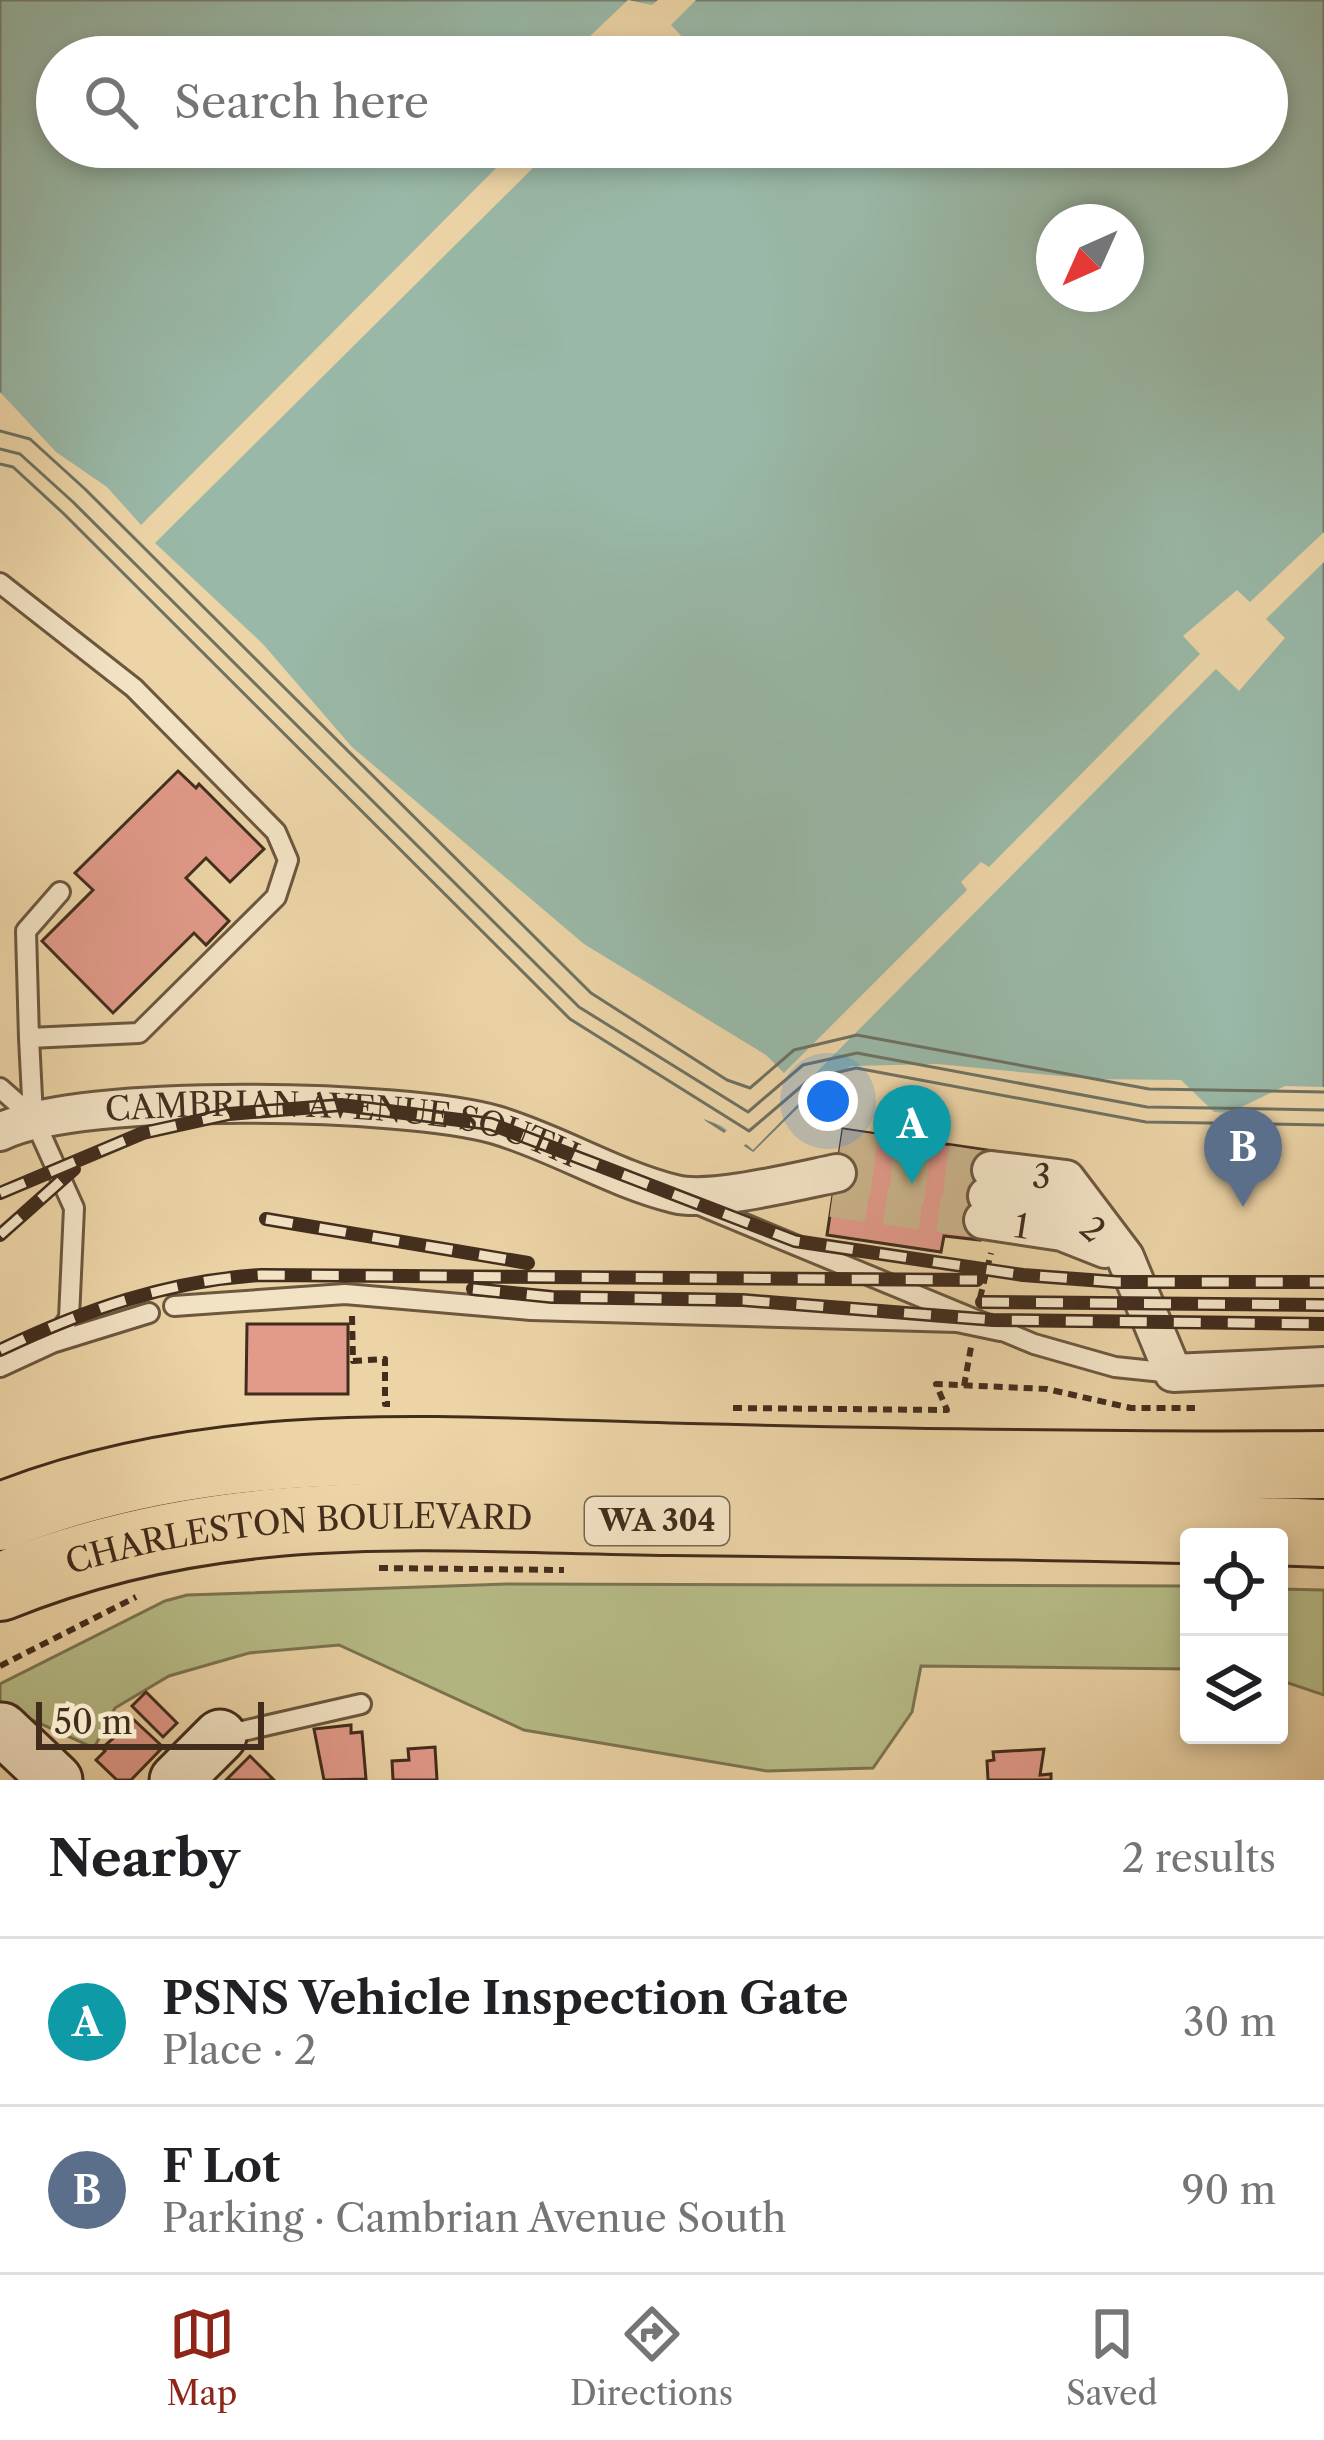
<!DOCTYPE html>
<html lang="en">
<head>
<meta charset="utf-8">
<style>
	body { margin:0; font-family:"Libre Caslon Text",serif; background:#f6f6f6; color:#202124 }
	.controls { position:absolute; right:36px; bottom:36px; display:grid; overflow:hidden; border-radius:12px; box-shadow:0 6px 18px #0003 }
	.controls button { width:108px; height:108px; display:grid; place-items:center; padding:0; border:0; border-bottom:3px solid #e0e0e0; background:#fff; color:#202124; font:60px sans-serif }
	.compass { position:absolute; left:1036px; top:204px; width:108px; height:108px; border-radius:50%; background:#fff; box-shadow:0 6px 18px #0003; rotate:225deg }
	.scale { position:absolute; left:36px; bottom:30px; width:228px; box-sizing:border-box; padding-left:12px; border:6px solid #422d1d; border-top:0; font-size:33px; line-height:42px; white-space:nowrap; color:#422d1d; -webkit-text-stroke:9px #f3e3c5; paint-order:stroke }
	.you { position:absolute; left:828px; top:1101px; width:42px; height:42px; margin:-30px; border:9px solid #fff; border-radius:50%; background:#1a73e8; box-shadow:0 0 0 18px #1a73e833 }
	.badge { display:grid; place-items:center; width:78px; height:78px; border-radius:50%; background:#8f2418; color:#fff; font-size:39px; font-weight:700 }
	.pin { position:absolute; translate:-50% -99px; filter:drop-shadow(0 3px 6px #0008) }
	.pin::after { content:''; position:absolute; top:63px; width:42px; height:36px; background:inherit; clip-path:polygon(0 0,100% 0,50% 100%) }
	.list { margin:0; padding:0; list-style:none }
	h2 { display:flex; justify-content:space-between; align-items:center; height:156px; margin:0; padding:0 48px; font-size:51px }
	h2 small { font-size:39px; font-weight:400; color:#757577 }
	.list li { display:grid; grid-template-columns:78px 1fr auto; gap:36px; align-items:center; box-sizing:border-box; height:168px; padding:0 48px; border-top:3px solid #e0e0e0 }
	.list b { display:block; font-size:45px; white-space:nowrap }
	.list p { margin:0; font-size:39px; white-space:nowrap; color:#757577 }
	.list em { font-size:39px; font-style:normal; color:#757577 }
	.icon { flex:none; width:66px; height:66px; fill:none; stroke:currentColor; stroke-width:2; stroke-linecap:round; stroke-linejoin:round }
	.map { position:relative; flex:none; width:1324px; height:1780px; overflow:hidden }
	.search { position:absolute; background:#fff; box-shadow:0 6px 18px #0003; left:36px; right:36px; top:36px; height:132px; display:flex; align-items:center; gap:30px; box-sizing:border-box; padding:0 42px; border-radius:66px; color:#757577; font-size:45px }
	.sheet { height:492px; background:#fff }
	nav { display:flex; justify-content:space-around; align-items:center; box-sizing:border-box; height:168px; border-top:3px solid #e0e0e0; background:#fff; font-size:33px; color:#757577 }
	nav a { display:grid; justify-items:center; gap:6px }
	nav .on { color:#8f2418 }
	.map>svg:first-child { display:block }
	.green { fill:#b7bd88; stroke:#7c7552; stroke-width:3 }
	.water { fill:#99b8a7; stroke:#768070; stroke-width:3; fill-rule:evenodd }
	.pier { fill:#ecd4a6 }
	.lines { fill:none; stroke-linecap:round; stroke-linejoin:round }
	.shore { stroke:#6e7262; stroke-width:3 }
	.building { fill:#e29a8a; stroke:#422d1d; stroke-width:3 }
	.street-tunnel { stroke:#cab38b; stroke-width:36; stroke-dasharray:36 18; stroke-linecap:butt }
	.lane-casing { stroke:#6c573f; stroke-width:24 }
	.street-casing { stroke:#6c573f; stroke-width:42 }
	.secondary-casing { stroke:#422d1d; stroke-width:57 }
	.highway-casing { stroke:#422d1d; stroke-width:72 }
	.path { stroke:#422d1d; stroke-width:6; stroke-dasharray:9 6; stroke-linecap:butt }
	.lane { stroke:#f3e3c5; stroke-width:18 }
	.street { stroke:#f3e3c5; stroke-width:36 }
	.secondary { stroke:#f3e3c5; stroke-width:51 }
	.highway { stroke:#ecd4a6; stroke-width:66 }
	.rail-casing { stroke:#422d1d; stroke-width:14 }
	.rail { stroke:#f3e3c5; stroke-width:9; stroke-dasharray:27; stroke-linecap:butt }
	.labels { text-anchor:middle; stroke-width:9; stroke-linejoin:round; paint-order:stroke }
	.shield { fill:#f3e3c5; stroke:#77644f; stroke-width:3 }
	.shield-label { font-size:30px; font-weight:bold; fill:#422d1d }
	.street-label { font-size:33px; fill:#422d1d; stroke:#f3e3c5 }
</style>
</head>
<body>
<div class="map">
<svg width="1324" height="1780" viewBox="0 0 1324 1780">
	<rect width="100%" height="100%" fill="#ecd4a6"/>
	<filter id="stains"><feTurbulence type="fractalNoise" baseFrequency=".00167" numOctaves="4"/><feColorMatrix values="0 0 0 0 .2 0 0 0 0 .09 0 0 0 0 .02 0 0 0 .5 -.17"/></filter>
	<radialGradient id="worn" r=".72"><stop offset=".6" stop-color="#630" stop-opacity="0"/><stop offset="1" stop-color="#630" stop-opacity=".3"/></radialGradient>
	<!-- green -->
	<path class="green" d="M 507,1584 L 1189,1586 L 1189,1669 L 921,1666 L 912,1712 L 873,1768 L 767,1771 L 524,1730 L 339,1645 L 249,1653 L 169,1676 L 115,1708 L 94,1748 L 30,1719 L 0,1715 L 0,1684 L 165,1601 L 187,1595 Z
		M 1279,1589 L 1324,1590 L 1324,1695 L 1279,1680 Z"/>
	<!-- water -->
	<path class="water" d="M 0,0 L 1324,0 L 1324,1137 L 856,1080 L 815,1089 L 753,1150 L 707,1120 L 0,472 ZM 57,57 L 1267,57 L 1267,147 L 57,147 ZM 1054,222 L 1126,222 L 1126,294 L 1054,294 Z"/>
	<!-- pier -->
	<path class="pier" d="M 628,0 L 652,5 L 658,0 L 696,0 L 671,25 L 689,44 L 677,57 L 606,57 L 588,38 Z
		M 517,147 L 554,147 L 155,543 L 262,643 L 352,747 L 584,944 L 766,1055 L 784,1073 L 967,890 L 961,882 L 981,862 L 989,867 L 1200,654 L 1183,636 L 1237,590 L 1250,602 L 1324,532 L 1324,562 L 1266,619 L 1285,638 L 1239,691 L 1216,669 L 800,1089 L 807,1095 L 851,1066 L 937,1064 L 1092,1079 L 1181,1080 L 1214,1112 L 1229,1113 L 1285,1086 L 1324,1087 L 1324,1143 L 1144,1140 L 856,1086 L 806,1096 L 753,1150 L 746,1144 L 741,1148 L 723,1134 L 727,1130 L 722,1126 L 680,1110 L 559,1033 L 0,480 L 0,392 L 56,452 L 107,487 L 141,525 Z"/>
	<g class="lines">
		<!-- shore -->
		<path class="shore" d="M 0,431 L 30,439 L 85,489 L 591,993 L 727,1080 L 750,1088 L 794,1050 L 857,1035 L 1149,1089 L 1324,1092
			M 0,449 L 20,454 L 73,502 L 579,1007 L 748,1112 L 803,1065 L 857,1053 L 1147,1107 L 1324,1110
			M 0,464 L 13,467 L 63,513 L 570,1019 L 749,1131 L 810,1079 L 856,1068 L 1146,1122 L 1324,1125"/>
	</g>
	<!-- building -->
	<path class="building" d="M 178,771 L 196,788 L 199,784 L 264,849 L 230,882 L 206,858 L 186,878 L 229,921 L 206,945 L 194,933 L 113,1013 L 42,941 L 93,890 L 75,873 Z
		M 843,1129 L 994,1151 L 980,1240 L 944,1236 L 941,1252 L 827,1235 Z
		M 247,1324 L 348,1324 L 348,1394 L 246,1394 Z
		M 146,1692 L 177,1723 L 163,1737 L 132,1706 Z
		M 134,1720 L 163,1747 L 131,1780 L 117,1780 L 96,1760 L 105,1751 L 102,1748 Z
		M 351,1725 L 351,1733 L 362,1732 L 366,1779 L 324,1780 L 314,1729 Z
		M 435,1747 L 437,1780 L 393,1780 L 392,1761 L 409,1760 L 408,1749 Z
		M 1044,1749 L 1040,1775 L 1051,1774 L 1051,1780 L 988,1780 L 987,1761 L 994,1760 L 993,1752 Z
		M 250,1756 L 274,1780 L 226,1780 Z"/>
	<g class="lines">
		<!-- street-tunnel -->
		<path class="street-tunnel" d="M 840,1147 L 991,1170
			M 837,1173 L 966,1192
			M 832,1199 L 983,1220"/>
		<!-- lane casing -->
		<g class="lane-casing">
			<path id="lane" d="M 0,583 L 134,688 L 276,832 L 288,860 L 276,897 L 139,1033 L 29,1038 L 33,1117 L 74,1208 L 69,1318 L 52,1343 L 0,1367
				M 29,1038 L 26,931 L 60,892
				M 0,1088 L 33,1117
				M 699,1205 L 1034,1344 L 1115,1367 L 1173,1373
				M 174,1306 L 345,1294 L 531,1310 L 957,1322 L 1000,1331
				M 52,1343 L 149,1313
				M 225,1735 L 361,1704"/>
		</g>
		<!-- street casing -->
		<g class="street-casing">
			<g id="street">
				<path id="s1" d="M 0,1132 C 80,1092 406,1099 496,1125 C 557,1143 614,1179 675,1194 C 710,1203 798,1181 837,1173"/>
				<path id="s2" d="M 991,1170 L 1066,1179 L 1125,1257 L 1173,1373 L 1324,1366"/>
				<path d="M 987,1196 L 1066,1206 L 1091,1227"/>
				<path id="s3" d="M 983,1220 L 1062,1232 L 1105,1249"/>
			</g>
		</g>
		<!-- secondary casing -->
		<g class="secondary-casing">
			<path id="secondary" d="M 2,1729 L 56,1780
				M 176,1780 L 220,1736"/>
		</g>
		<!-- highway casing -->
		<g class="highway-casing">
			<g id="highway">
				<path d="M 0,1517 C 223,1428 455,1453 689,1458 C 901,1463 1112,1467 1324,1465"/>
				<path id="s4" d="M 0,1587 C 226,1495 434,1518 671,1521 C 889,1523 1106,1526 1324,1533"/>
			</g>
		</g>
		<!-- path -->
		<path class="path" d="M 980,1298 L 991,1253
			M 352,1316 L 353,1361 L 385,1359 L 385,1404 L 390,1404
			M 964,1386 L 971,1347
			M 733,1408 L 947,1410 L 936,1384 L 1047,1389 L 1131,1408 L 1195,1408
			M 379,1568 L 564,1570
			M 0,1666 L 136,1597"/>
		<!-- lane -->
		<use href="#lane" class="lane"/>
		<!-- street -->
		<use href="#street" class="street"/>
		<!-- secondary -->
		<use href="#secondary" class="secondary"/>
		<!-- highway -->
		<use href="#highway" class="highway"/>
		<!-- rail casing -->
		<g class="rail-casing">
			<path id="rail" d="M 0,1193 L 143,1133 L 229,1114 L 341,1105 L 491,1124 L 795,1241 L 1023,1275 L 1117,1282 L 1324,1282
				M 266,1219 L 528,1263
				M 0,1235 L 74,1169
				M 473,1289 L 552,1297 L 743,1300 L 993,1320 L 1324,1324
				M 982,1302 L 1324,1305
				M 0,1350 C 84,1310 167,1281 261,1275 L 977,1280"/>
		</g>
		<!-- rail -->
		<use href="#rail" class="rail"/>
	</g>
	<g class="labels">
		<!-- shield labels -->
		<rect class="shield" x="585" y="1497" width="144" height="48" rx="9"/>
		<g class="shield-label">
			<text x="657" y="1531">WA 304</text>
		</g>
		<!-- street labels -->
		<g class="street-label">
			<text dy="12" stroke="none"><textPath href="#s1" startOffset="348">CAMBRIAN AVENUE SOUTH</textPath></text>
			<text dy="12" stroke="none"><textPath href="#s2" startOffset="51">3</textPath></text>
			<text dy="12" stroke="none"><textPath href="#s3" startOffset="39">1</textPath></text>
			<text transform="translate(1093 1229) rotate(41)" y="12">2</text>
			<text dy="12" stroke="none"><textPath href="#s4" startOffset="306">CHARLESTON BOULEVARD</textPath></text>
		</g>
	</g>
	<rect width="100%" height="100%" filter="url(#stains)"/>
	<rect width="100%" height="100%" fill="url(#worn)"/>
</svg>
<div class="controls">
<button><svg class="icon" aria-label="locate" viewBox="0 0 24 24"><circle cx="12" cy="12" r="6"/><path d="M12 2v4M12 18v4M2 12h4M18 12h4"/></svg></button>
<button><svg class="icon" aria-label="layers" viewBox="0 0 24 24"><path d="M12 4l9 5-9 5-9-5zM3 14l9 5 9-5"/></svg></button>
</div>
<svg class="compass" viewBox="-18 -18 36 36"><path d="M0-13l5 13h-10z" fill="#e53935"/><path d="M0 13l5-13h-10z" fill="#757577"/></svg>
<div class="scale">50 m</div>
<div class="you"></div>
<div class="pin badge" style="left:912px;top:1184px;background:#0f9aa8">A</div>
<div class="pin badge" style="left:1243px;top:1207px;background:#5c6f8a">B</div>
<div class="search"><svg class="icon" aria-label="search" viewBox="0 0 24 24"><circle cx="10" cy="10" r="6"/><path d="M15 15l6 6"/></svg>Search here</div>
</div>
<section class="sheet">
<h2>Nearby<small>2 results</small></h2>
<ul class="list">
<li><span class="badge" style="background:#0f9aa8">A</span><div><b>PSNS Vehicle Inspection Gate</b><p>Place · 2</p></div><em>30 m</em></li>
<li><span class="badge" style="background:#5c6f8a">B</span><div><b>F Lot</b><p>Parking · Cambrian Avenue South</p></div><em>90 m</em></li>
</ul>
</section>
<nav>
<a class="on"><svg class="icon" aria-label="map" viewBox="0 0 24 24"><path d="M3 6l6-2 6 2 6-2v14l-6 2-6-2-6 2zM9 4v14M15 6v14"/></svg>Map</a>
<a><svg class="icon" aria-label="directions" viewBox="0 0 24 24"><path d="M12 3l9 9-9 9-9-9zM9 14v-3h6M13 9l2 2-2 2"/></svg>Directions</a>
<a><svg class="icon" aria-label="saved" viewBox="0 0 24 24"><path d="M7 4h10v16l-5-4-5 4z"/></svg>Saved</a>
</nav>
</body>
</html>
